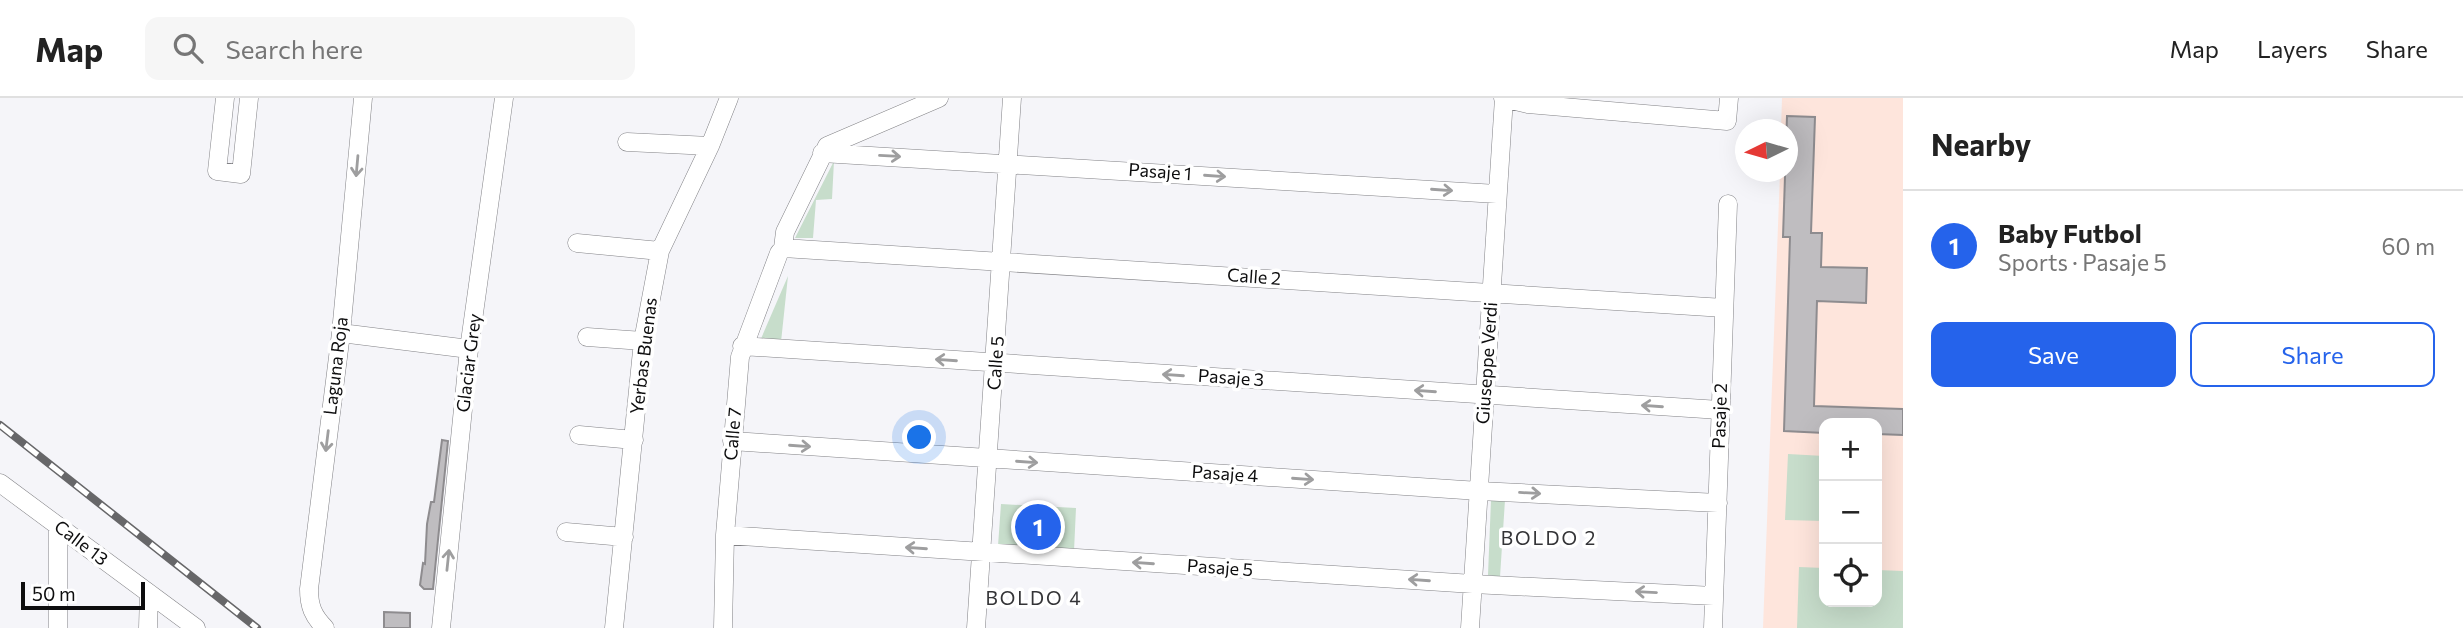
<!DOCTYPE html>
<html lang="en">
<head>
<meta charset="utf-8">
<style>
	body { margin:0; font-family:Commissioner,sans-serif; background:#f6f6f6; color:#222 }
	.controls { position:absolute; right:21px; bottom:21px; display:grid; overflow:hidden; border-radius:14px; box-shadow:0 7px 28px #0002 }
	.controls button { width:63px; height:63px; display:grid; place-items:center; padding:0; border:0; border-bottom:2px solid #e0e0e0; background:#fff; color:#222; font:35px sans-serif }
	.compass { position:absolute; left:1735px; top:21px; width:63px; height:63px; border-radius:50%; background:#fff; box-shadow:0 7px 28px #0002; rotate:265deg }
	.scale { position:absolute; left:21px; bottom:18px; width:124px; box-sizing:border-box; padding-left:7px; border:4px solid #0d0d0e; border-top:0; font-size:19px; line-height:24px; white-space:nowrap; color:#0d0d0e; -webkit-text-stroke:5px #fff; paint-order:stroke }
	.you { position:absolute; left:920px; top:340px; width:24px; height:24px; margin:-18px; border:5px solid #fff; border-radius:50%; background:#1a73e8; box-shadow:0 0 0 10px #1a73e833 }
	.badge { display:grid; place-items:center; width:46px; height:46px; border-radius:50%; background:#2563eb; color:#fff; font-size:23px; font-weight:700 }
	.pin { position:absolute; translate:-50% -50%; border:4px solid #fff; box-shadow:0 2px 7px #0006 }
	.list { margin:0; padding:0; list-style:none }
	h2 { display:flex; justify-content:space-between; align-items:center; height:91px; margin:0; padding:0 28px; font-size:30px }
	h2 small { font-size:23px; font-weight:400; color:#767676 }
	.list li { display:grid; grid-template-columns:46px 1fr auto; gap:21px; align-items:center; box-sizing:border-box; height:112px; padding:0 28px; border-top:2px solid #e0e0e0 }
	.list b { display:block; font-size:26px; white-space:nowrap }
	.list p { margin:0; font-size:23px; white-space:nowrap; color:#767676 }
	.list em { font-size:23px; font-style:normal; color:#767676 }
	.actions { display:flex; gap:14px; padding:21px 28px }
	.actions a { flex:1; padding:16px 0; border:2px solid #2563eb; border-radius:14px; text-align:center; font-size:24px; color:#2563eb }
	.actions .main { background:#2563eb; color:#fff }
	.icon { flex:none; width:38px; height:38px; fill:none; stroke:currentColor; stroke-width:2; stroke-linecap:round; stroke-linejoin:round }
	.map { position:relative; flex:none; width:1903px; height:530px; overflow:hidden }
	header { display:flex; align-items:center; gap:42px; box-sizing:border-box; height:98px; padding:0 35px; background:#fff; border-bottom:2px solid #e0e0e0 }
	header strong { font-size:33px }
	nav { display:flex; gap:38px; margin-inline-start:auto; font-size:24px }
	.search { width:490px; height:63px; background:#f6f6f6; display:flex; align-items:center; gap:18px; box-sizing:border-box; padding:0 24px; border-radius:14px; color:#767676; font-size:26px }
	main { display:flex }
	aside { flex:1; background:#fff }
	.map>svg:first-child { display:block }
	.education { fill:#fee5dc; fill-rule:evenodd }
	.green { fill:#c7ddcb }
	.building { fill:#bfbdc0; stroke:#8e8c8f; stroke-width:2 }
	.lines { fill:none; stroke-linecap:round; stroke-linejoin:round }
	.minor-casing { stroke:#828286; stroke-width:19 }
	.minor { stroke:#fff; stroke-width:18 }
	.rail-casing { stroke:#676769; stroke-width:8 }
	.rail { stroke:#fff; stroke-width:5; stroke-dasharray:16; stroke-linecap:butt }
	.oneway { stroke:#9e9e9f }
	.labels { text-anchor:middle; stroke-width:7; stroke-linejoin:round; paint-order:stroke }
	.street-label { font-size:18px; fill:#0d0d0e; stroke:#fff }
	.neighbourhood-label { font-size:19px; letter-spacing:2px; fill:#343437; stroke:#fff }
</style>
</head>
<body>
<header>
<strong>Map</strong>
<div class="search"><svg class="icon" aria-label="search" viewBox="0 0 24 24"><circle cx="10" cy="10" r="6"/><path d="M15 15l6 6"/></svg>Search here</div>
<nav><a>Map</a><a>Layers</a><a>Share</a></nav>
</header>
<main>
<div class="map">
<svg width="1903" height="530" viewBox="0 0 1903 530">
	<rect width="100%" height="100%" fill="#f5f5f9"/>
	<!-- education -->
	<path class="education" d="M 1782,0 L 1903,0 L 1903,530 L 1763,530 L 1780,74 L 1787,74 L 1787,32 L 1781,31 ZM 1824,325 L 1877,325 L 1877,504 L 1824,504 Z"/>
	<!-- green -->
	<path class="green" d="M 834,63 L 832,101 L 816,102 L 813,140 L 795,140 Z
		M 788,178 L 781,244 L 760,243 Z
		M 1788,356 L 1824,358 L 1824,423 L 1785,422 Z
		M 1491,402 L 1505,402 L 1500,479 L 1488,477 Z
		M 1001,406 L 1076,410 L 1074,453 L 998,448 Z
		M 1799,469 L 1824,470 L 1824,504 L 1877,504 L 1877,472 L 1903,473 L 1903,530 L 1797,530 Z"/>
	<!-- building -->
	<path class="building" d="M 1787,18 L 1815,19 L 1811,135 L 1822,135 L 1821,169 L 1867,170 L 1866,205 L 1817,203 L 1814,308 L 1903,311 L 1903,337 L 1877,336 L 1877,325 L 1824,325 L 1824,335 L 1784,333 L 1790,139 L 1783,139 Z
		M 442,342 L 448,343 L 433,491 L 424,491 L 420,487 L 423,465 L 425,466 L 427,426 L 431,404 L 434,404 Z
		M 384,514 L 410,515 L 410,530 L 384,530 Z"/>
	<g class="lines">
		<!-- minor casing -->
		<g class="minor-casing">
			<path id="minor" d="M 225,0 L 217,73 L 241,76 L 249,0
				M 1503,0 L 1528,6 L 1727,23 L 1729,0
				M 627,44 L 710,48
				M 822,55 L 1497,96
				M 577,145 L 660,153
				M 783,150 L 1724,210
				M 783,150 L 785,134 L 827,48 L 939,0
				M 341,235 L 469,251
				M 587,239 L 643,243
				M 742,248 L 1720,312
				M 579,337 L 634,342
				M 732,343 L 1479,393 L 1718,405
				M 0,385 L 196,530
				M 566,434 L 624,439
				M 725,437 L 1473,486 L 1714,498
				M 58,530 L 58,428
				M 148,530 L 149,495
				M 325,530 C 313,518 309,508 309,491 L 341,235 L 363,0
				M 441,530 L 469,251 L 504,0
				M 614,530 L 643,243 L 660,153 L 710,48 L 729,0
				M 723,530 L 725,437 L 740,259 L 779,155 L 783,150
				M 976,530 L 1012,0
				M 1470,530 L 1504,0
				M 1713,530 L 1728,106"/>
		</g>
		<!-- minor -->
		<use href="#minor" class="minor"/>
		<!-- rail casing -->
		<g class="rail-casing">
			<path id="rail" d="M 0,327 L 257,530"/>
		</g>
		<!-- rail -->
		<use href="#rail" class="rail"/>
	</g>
	<!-- one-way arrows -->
	<defs><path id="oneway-shaft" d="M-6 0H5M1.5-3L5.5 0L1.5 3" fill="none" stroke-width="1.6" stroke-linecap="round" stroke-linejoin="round" transform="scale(1.75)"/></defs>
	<g class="oneway">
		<use href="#oneway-shaft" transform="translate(890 58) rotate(3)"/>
		<use href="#oneway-shaft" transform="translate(357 68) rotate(95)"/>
		<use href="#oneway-shaft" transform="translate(1215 78) rotate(4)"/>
		<use href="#oneway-shaft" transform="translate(1442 92) rotate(4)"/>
		<use href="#oneway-shaft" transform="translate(946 262) rotate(-176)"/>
		<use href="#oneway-shaft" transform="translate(1173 277) rotate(-176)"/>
		<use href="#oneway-shaft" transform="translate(1425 293) rotate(-176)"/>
		<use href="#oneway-shaft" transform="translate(1652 308) rotate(-176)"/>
		<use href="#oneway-shaft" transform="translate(327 343) rotate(97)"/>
		<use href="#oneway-shaft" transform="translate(800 348) rotate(4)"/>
		<use href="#oneway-shaft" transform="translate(1027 364) rotate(4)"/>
		<use href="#oneway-shaft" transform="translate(1303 381) rotate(4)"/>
		<use href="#oneway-shaft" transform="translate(1530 395) rotate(3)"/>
		<use href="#oneway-shaft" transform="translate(916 450) rotate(-176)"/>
		<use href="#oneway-shaft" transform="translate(448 462) rotate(-84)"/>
		<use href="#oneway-shaft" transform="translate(1143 465) rotate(-176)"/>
		<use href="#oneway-shaft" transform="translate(1419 482) rotate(-176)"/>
		<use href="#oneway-shaft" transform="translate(1646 494) rotate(-177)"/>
	</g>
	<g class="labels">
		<!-- street labels -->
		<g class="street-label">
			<text transform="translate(1160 74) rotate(4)" y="6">Pasaje 1</text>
			<text transform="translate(1254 179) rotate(4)" y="6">Calle 2</text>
			<text transform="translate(644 258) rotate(-83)" y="6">Yerbas Buenas</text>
			<text transform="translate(469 265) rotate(-83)" y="6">Glaciar Grey</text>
			<text transform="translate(996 265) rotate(-86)" y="6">Calle 5</text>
			<text transform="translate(1487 265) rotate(-86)" y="6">Giuseppe Verdi</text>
			<text transform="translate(336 268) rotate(-83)" y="6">Laguna Roja</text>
			<text transform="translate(1231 280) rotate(4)" y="6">Pasaje 3</text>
			<text transform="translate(1720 318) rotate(-88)" y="6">Pasaje 2</text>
			<text transform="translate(733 336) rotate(-85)" y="6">Calle 7</text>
			<text transform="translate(1225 376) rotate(4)" y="6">Pasaje 4</text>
			<text transform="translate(81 445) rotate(37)" y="6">Calle 13</text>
			<text transform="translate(1220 470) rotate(4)" y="6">Pasaje 5</text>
		</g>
		<!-- neighbourhood labels -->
		<g class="neighbourhood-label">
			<text x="1549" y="447">BOLDO 2</text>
			<text x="1034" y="507">BOLDO 4</text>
		</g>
	</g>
</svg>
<div class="controls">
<button>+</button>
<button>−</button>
<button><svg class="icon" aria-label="locate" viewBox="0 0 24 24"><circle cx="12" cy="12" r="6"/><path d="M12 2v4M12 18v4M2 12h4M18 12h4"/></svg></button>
</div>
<svg class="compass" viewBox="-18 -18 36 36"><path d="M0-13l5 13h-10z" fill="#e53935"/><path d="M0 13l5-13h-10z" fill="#767676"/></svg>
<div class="scale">50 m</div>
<div class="you"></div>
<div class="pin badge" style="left:1038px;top:429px">1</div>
</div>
<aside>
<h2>Nearby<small></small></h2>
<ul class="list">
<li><span class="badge">1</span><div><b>Baby Futbol</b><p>Sports · Pasaje 5</p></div><em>60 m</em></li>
</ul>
<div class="actions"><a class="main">Save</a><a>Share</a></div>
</aside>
</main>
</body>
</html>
